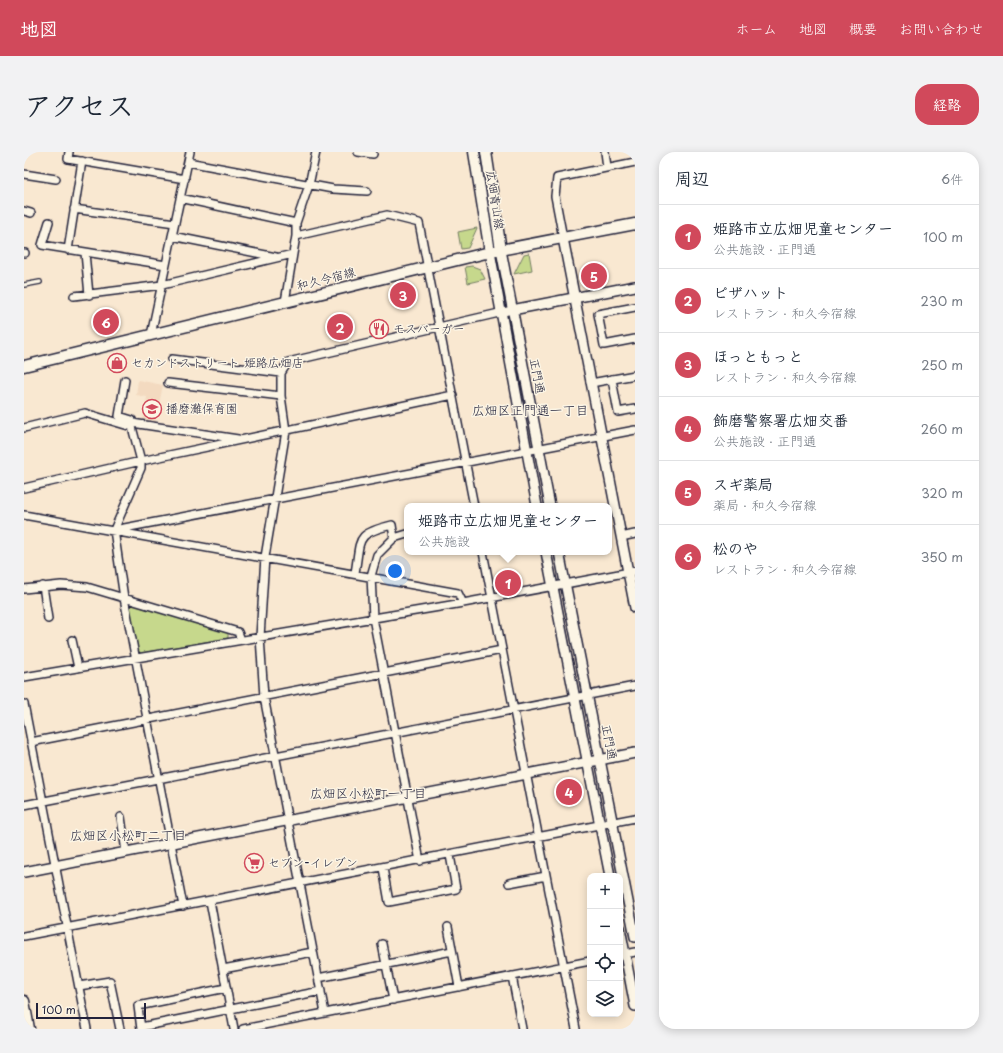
<!DOCTYPE html>
<html lang="ja">
<head>
<meta charset="utf-8">
<style>
	body { margin:0; font-family:"Playpen Sans","Klee One",sans-serif; background:#f2f2f3; color:#1f2937 }
	.controls { position:absolute; right:12px; bottom:12px; display:grid; overflow:hidden; border-radius:8px; box-shadow:0 2px 10px #0003 }
	.controls button { width:36px; height:36px; display:grid; place-items:center; padding:0; border:0; border-bottom:1px solid #e0e1e3; background:#fff; color:#1f2937; font:20px sans-serif }
	.scale { position:absolute; left:12px; bottom:10px; width:110px; box-sizing:border-box; padding-left:4px; border:2px solid #22223b; border-top:0; font-size:11px; line-height:14px; white-space:nowrap; color:#22223b; -webkit-text-stroke:3px #fcf5e5; paint-order:stroke }
	.you { position:absolute; left:371px; top:419px; width:14px; height:14px; margin:-10px; border:3px solid #fff; border-radius:50%; background:#1a73e8; box-shadow:0 0 0 6px #1a73e833 }
	.badge { display:grid; place-items:center; width:26px; height:26px; border-radius:50%; background:#d1495b; color:#fff; font-size:13px; font-weight:700 }
	.pin { position:absolute; translate:-50% -50%; border:2px solid #fff; box-shadow:0 1px 4px #0006 }
	.popup { position:absolute; left:380px; top:351px; width:208px; height:52px; box-sizing:border-box; display:grid; place-content:center; border-radius:8px; background:#fff; filter:drop-shadow(0 1px 3px #0005); font-size:13px; white-space:nowrap; color:#747a83 }
	.popup b { font-size:15px; color:#1f2937 }
	.popup::after { content:''; position:absolute; left:50%; top:100%; margin-left:-8px; border:8px solid transparent; border-top-color:#fff }
	.list { margin:0; padding:0; list-style:none }
	h2 { display:flex; justify-content:space-between; align-items:center; height:52px; margin:0; padding:0 16px; font-size:17px }
	h2 small { font-size:13px; font-weight:400; color:#747a83 }
	.list li { display:grid; grid-template-columns:26px 1fr auto; gap:12px; align-items:center; box-sizing:border-box; height:64px; padding:0 16px; border-top:1px solid #e0e1e3 }
	.list b { display:block; font-size:15px; white-space:nowrap }
	.list p { margin:0; font-size:13px; white-space:nowrap; color:#747a83 }
	.list em { font-size:13px; font-style:normal; color:#747a83 }
	.icon { flex:none; width:22px; height:22px; fill:none; stroke:currentColor; stroke-width:2; stroke-linecap:round; stroke-linejoin:round }
	.map { position:relative; flex:none; width:611px; height:877px; overflow:hidden; border-radius:16px }
	header { display:flex; align-items:center; gap:24px; box-sizing:border-box; height:56px; padding:0 20px; background:#d1495b; color:#fff }
	header strong { font-size:19px }
	nav { display:flex; gap:22px; margin-inline-start:auto; font-size:14px }
	.intro { display:flex; align-items:center; justify-content:space-between; box-sizing:border-box; height:96px; padding:0 24px }
	h1 { margin:0; font-size:28px }
	.button { padding:10px 18px; border-radius:16px; background:#d1495b; color:#fff; font-size:14px; font-weight:700 }
	main { display:flex; gap:24px; padding:0 24px }
	aside { flex:1; background:#fff; border-radius:16px; box-shadow:0 2px 10px #0003 }
	.map>svg:first-child { display:block }
	.built { fill:#f3dac0 }
	.green { fill:#c6d88c; stroke:#747d64 }
	.lines { fill:none; stroke-linecap:round; stroke-linejoin:round }
	.service-casing { stroke:#22223b; stroke-width:6 }
	.minor-casing { stroke:#22223b; stroke-width:10 }
	.tertiary-casing { stroke:#22223b; stroke-width:12 }
	.secondary-casing { stroke:#22223b; stroke-width:13 }
	.service { stroke:#fcf5e5; stroke-width:3.5 }
	.minor { stroke:#fcf5e5; stroke-width:7 }
	.tertiary { stroke:#fcf5e5; stroke-width:9 }
	.secondary { stroke:#fcf5e5; stroke-width:10 }
	.labels { text-anchor:middle; stroke-width:3; stroke-linejoin:round; paint-order:stroke }
	.street-label { font-size:12px; fill:#22223b; stroke:#fcf5e5 }
	.poi-label { font-size:12px; fill:#22223b; stroke:#fcf5e5; text-anchor:start }
	.neighbourhood-label { font-size:13px; fill:#22223b; stroke:#fcf5e5 }
</style>
</head>
<body>
<header>
<strong>地図</strong>
<nav><a>ホーム</a><a>地図</a><a>概要</a><a>お問い合わせ</a></nav>
</header>
<div class="intro"><h1>アクセス</h1><a class="button">経路</a></div>
<main>
<div class="map">
<svg width="611" height="877" viewBox="0 0 611 877">
	<rect width="100%" height="100%" fill="#f9e8d1"/>
	<filter id="ink" filterUnits="userSpaceOnUse"><feTurbulence type="fractalNoise" baseFrequency=".025" numOctaves="2"/><feDisplacementMap in="SourceGraphic" scale="8" xChannelSelector="R" yChannelSelector="G"/><feConvolveMatrix kernelMatrix="1 2 1 2 8 2 1 2 1" color-interpolation-filters="sRGB"/></filter>
	<g filter="url(#ink)">
		<!-- built -->
		<path class="built" d="M 114,228 L 139,233 L 131,272 L 119,269 L 123,245 L 112,243 Z"/>
		<!-- green -->
		<path class="green" d="M 453,76 L 444,96 L 437,97 L 434,80 Z
			M 505,101 L 508,118 L 490,122 L 500,102 Z
			M 448,114 L 456,117 L 461,127 L 444,131 L 441,115 Z
			M 109,452 L 204,480 L 204,486 L 117,501 L 114,499 L 105,455 Z"/>
		<g class="lines">
			<!-- service casing -->
			<g class="service-casing">
				<path id="service" d="M 0,133 L 16,130"/>
			</g>
			<!-- minor casing -->
			<g class="minor-casing">
				<path id="minor" d="M 45,0 L 44,7 L 161,27
					M 334,0 L 349,2
					M 581,0 L 583,15
					M 164,10 L 309,37 L 343,39
					M 0,22 L 32,27
					M 156,46 L 272,71
					M 50,57 L 151,71
					M 0,59 L 7,61
					M 25,70 L 18,93 L 142,113
					M 148,84 L 252,105
					M 272,84 L 363,63 L 395,71 L 450,354
					M 539,86 L 531,44 L 533,26 L 611,10
					M 44,98 L 58,9
					M 0,101 L 1,101
					M 61,101 L 65,143
					M 50,144 L 138,133 L 269,102
					M 261,150 L 272,84 L 272,71 L 285,33 L 292,0
					M 611,155 L 574,162 L 580,193 L 611,187
					M 127,183 L 166,0
					M 148,207 L 257,221
					M 588,227 L 594,260 L 611,257
					M 101,228 L 95,264 L 108,268 L 108,273
					M 144,231 L 257,244
					M 567,231 L 611,223
					M 108,271 L 214,287
					M 0,276 L 61,261 L 108,275 L 117,309 L 117,316 L 90,378 L 100,446 L 159,754
					M 0,336 L 117,309 L 429,243
					M 0,363 L 434,441 L 439,451
					M 90,378 L 611,278
					M 383,382 L 370,386 L 353,403 L 347,424 L 349,466 L 396,709
					M 597,385 L 611,382
					M 459,400 L 552,877
					M 331,421 C 337,387 330,382 368,373 L 370,386
					M 19,434 L 24,467
					M 0,437 L 37,433 L 63,435 L 214,480 L 217,488
					M 48,488 L 54,516
					M 0,525 L 439,451 L 611,419
					M 0,552 L 63,877
					M 7,590 L 478,498
					M 0,653 L 611,534
					M 97,665 L 102,700
					M 359,716 L 365,750 L 432,737 L 426,703
					M 485,731 L 522,724
					M 186,749 L 210,877
					M 424,775 L 435,835
					M 0,784 L 611,666
					M 358,792 L 369,848
					M 596,803 L 611,800
					M 199,817 L 289,800
					M 488,824 L 498,877
					M 294,826 L 428,799
					M 55,834 L 86,829 L 96,877
					M 301,861 L 240,545 L 236,485 L 241,405 L 262,279 L 257,244 L 257,221 L 264,210 L 488,158
					M 117,875 L 297,839
					M 117,877 L 114,854 L 202,836
					M 219,877 L 566,809"/>
			</g>
			<!-- tertiary casing -->
			<g class="tertiary-casing">
				<path id="tertiary" d="M 539,86 L 611,456
					M 477,98 L 526,354
					M 466,100 L 513,354
					M 488,158 L 611,134
					M 522,400 L 586,724
					M 535,400 L 611,785
					M 0,720 L 611,601
					M 596,776 L 611,854"/>
			</g>
			<!-- secondary casing -->
			<g class="secondary-casing">
				<path id="secondary" d="M 450,0 L 466,100
					M 462,0 L 477,98
					M 0,214 L 466,100 L 611,72
					M 0,849 L 5,877"/>
			</g>
			<!-- service -->
			<use href="#service" class="service"/>
			<!-- minor -->
			<use href="#minor" class="minor"/>
			<!-- tertiary -->
			<use href="#tertiary" class="tertiary"/>
			<!-- secondary -->
			<use href="#secondary" class="secondary"/>
		</g>
	</g>
	<!-- icons -->
	<defs>
		<g id="restaurant-ring" transform="scale(1)"><circle r="9.5" fill="#fcf5e5" stroke="#d1495b" stroke-width="1.5"/><path d="M-5-6h1v4h1v-4h1v4h1v-4h1v5L-1.5 .5V6h-2V.5L-5-1ZM5-6V6H3V1.5H1.5Q1.5-4 5-6Z" fill="#d1495b"/></g>
		<g id="shop-ring" transform="scale(1)"><circle r="9.5" fill="#fcf5e5" stroke="#d1495b" stroke-width="1.5"/><path d="M-5-2.5h2.3a2.7 3.5 0 0 1 5.4 0H5L5.5 6h-11ZM-1.5-2.5h3a1.5 2.3 0 0 0-3 0Z" fill="#d1495b"/></g>
		<g id="school-ring" transform="scale(1)"><circle r="9.5" fill="#fcf5e5" stroke="#d1495b" stroke-width="1.5"/><path d="M0-5L7-2L0 1L-7-2ZM-4 1L0 2.5L4 1V4Q0 6-4 4Z" fill="#d1495b"/></g>
		<g id="supermarket-ring" transform="scale(1)"><circle r="9.5" fill="#fcf5e5" stroke="#d1495b" stroke-width="1.5"/><path d="M-6-5.5h2.5l.6 2H6L4.5 2H-2.5L-4.4-4H-6ZM-1.5 3.2a1.3 1.3 0 1 0 .1 0ZM3 3.2a1.3 1.3 0 1 0 .1 0Z" fill="#d1495b"/></g>
	</defs>
	<g fill-rule="evenodd">
		<use href="#restaurant-ring" x="355" y="177"/>
		<use href="#shop-ring" x="93" y="211"/>
		<use href="#school-ring" x="128" y="257"/>
		<use href="#supermarket-ring" x="230" y="711"/>
	</g>
	<g class="labels">
		<!-- street labels -->
		<g class="street-label">
			<text transform="translate(471 48) rotate(81)" y="4">広畑青山線</text>
			<text transform="translate(302 127) rotate(-14)" y="4">和久今宿線</text>
			<text transform="translate(513 224) rotate(79)" y="4">正門通</text>
			<text transform="translate(585 590) rotate(79)" y="4">正門通</text>
		</g>
		<!-- poi labels -->
		<g class="poi-label">
			<text x="369" y="181">モスバーガー</text>
			<text x="107" y="215">セカンドストリート 姫路広畑店</text>
			<text x="142" y="261">播磨灘保育園</text>
			<text x="244" y="715">セブン-イレブン</text>
		</g>
		<!-- neighbourhood labels -->
		<g class="neighbourhood-label">
			<text x="506" y="263">広畑区正門通一丁目</text>
			<text x="344" y="646">広畑区小松町一丁目</text>
			<text x="104" y="688">広畑区小松町二丁目</text>
		</g>
	</g>
</svg>
<div class="controls">
<button>+</button>
<button>−</button>
<button><svg class="icon" aria-label="locate" viewBox="0 0 24 24"><circle cx="12" cy="12" r="6"/><path d="M12 2v4M12 18v4M2 12h4M18 12h4"/></svg></button>
<button><svg class="icon" aria-label="layers" viewBox="0 0 24 24"><path d="M12 4l9 5-9 5-9-5zM3 14l9 5 9-5"/></svg></button>
</div>
<div class="scale">100 m</div>
<div class="you"></div>
<div class="pin badge" style="left:484px;top:431px">1</div>
<div class="popup"><b>姫路市立広畑児童センター</b>公共施設</div>
<div class="pin badge" style="left:316px;top:175px">2</div>
<div class="pin badge" style="left:379px;top:143px">3</div>
<div class="pin badge" style="left:545px;top:640px">4</div>
<div class="pin badge" style="left:570px;top:124px">5</div>
<div class="pin badge" style="left:82px;top:170px">6</div>
</div>
<aside>
<h2>周辺<small>6件</small></h2>
<ul class="list">
<li><span class="badge">1</span><div><b>姫路市立広畑児童センター</b><p>公共施設 · 正門通</p></div><em>100 m</em></li>
<li><span class="badge">2</span><div><b>ピザハット</b><p>レストラン · 和久今宿線</p></div><em>230 m</em></li>
<li><span class="badge">3</span><div><b>ほっともっと</b><p>レストラン · 和久今宿線</p></div><em>250 m</em></li>
<li><span class="badge">4</span><div><b>飾磨警察署広畑交番</b><p>公共施設 · 正門通</p></div><em>260 m</em></li>
<li><span class="badge">5</span><div><b>スギ薬局</b><p>薬局 · 和久今宿線</p></div><em>320 m</em></li>
<li><span class="badge">6</span><div><b>松のや</b><p>レストラン · 和久今宿線</p></div><em>350 m</em></li>
</ul>
</aside>
</main>
</body>
</html>
